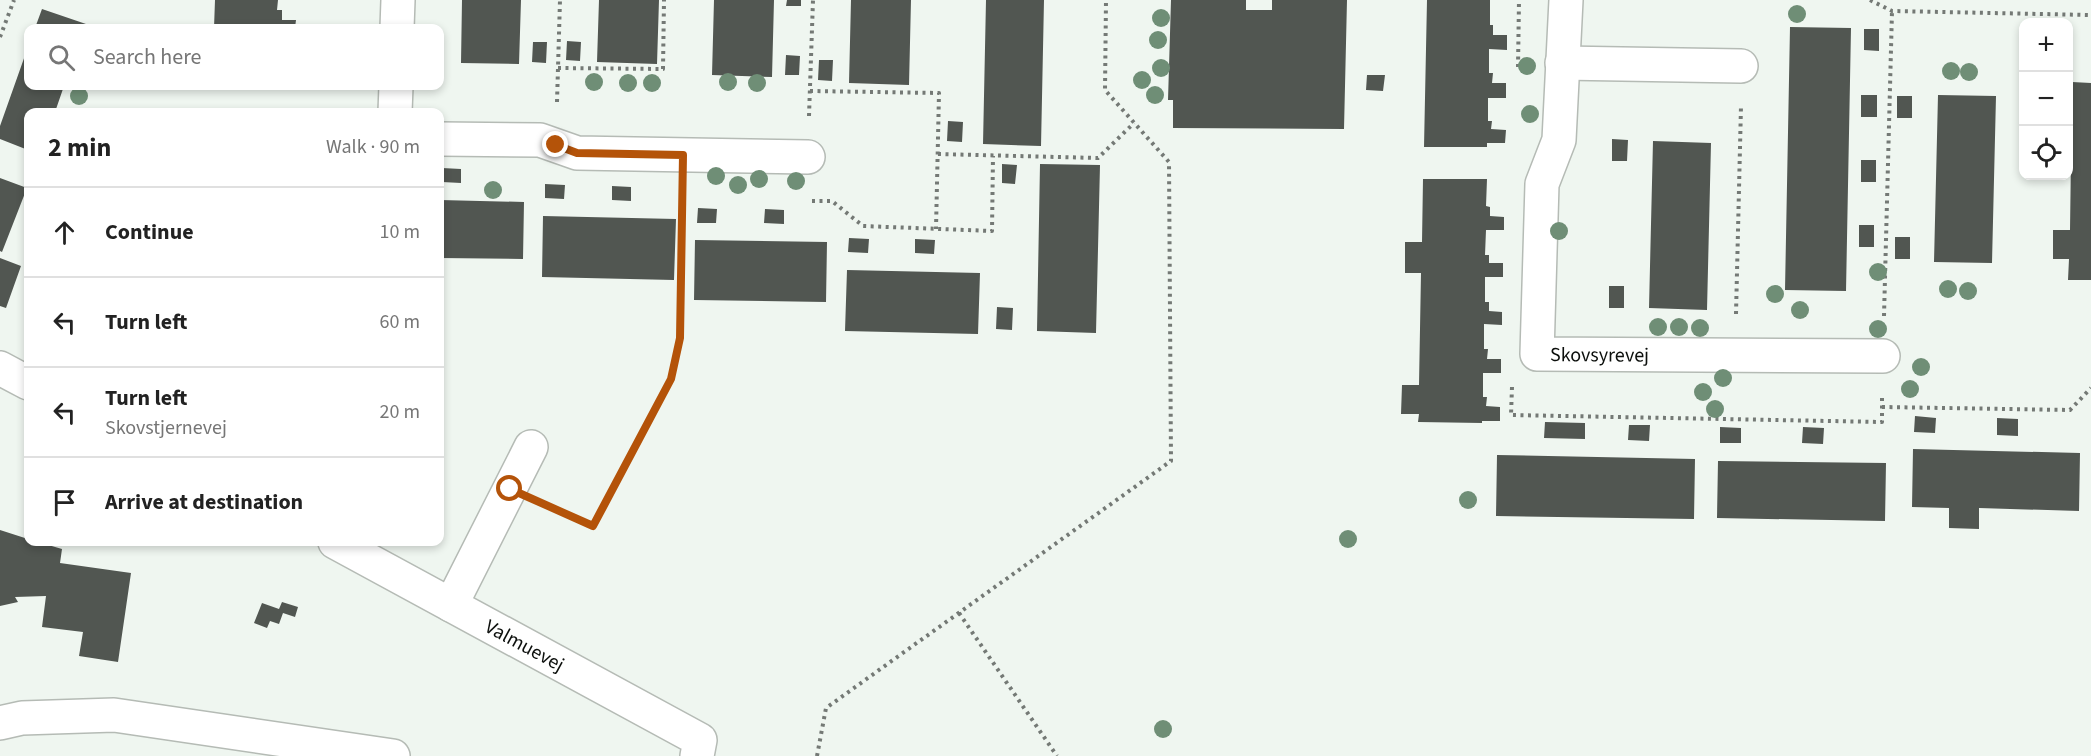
<!DOCTYPE html>
<html lang="en">
<head>
<meta charset="utf-8">
<style>
	body { margin:0; font-family:"Source Sans 3",sans-serif; background:#f2f2f2; color:#222 }
	.controls { position:absolute; right:18px; top:18px; display:grid; overflow:hidden; border-radius:12px; box-shadow:0 3px 9px #0003 }
	.controls button { width:54px; height:54px; display:grid; place-items:center; padding:0; border:0; border-bottom:2px solid #e0e0e0; background:#fff; color:#222; font:30px sans-serif }
	.stop { position:absolute; width:18px; height:18px; margin:-14px; border:4px solid #b45309; border-radius:50%; background:#fff }
	.stop.end { background:#b45309; border-color:#fff; box-shadow:0 2px 6px #0008 }
	.list { margin:0; padding:0; list-style:none }
	h2 { display:flex; justify-content:space-between; align-items:center; height:78px; margin:0; padding:0 24px; font-size:26px }
	h2 small { font-size:20px; font-weight:400; color:#767676 }
	.list li { display:grid; grid-template-columns:39px 1fr auto; gap:18px; align-items:center; box-sizing:border-box; height:90px; padding:0 24px; border-top:2px solid #e0e0e0 }
	.list b { display:block; font-size:22px; white-space:nowrap }
	.list p { margin:0; font-size:20px; white-space:nowrap; color:#767676 }
	.list em { font-size:20px; font-style:normal; color:#767676 }
	.icon { flex:none; width:33px; height:33px; fill:none; stroke:currentColor; stroke-width:2; stroke-linecap:round; stroke-linejoin:round }
	.map { position:relative; flex:none; width:2091px; height:756px; overflow:hidden }
	.search { position:absolute; background:#fff; box-shadow:0 3px 9px #0003; left:24px; top:24px; width:420px; height:66px; display:flex; align-items:center; gap:15px; box-sizing:border-box; padding:0 21px; border-radius:12px; color:#767676; font-size:22px }
	.panel { position:absolute; background:#fff; box-shadow:0 3px 9px #0003; left:24px; top:108px; width:420px; height:438px; border-radius:12px }
	.map>svg:first-child { display:block }
	.building { fill:#515651 }
	.lines { fill:none; stroke-linecap:round; stroke-linejoin:round }
	.minor-casing { stroke:#b5bbb5; stroke-width:36 }
	.path { stroke:#747975; stroke-width:4; stroke-dasharray:3 4.5; stroke-linecap:butt }
	.minor { stroke:#fff; stroke-width:33 }
	.tree { fill:#6f8e76 }
	.route { stroke:#b45309; stroke-width:8 }
	.labels { text-anchor:middle; stroke-width:6; stroke-linejoin:round; paint-order:stroke }
	.street-label { font-size:20px; fill:#0c0f0c; stroke:#fff }
</style>
</head>
<body>
<div class="map">
<svg width="2091" height="756" viewBox="0 0 2091 756">
	<rect width="100%" height="100%" fill="#eff6f0"/>
	<!-- building -->
	<path class="building" d="M 215,0 L 278,0 L 277,10 L 282,10 L 282,20 L 296,20 L 295,28 L 214,28 Z
		M 462,0 L 521,0 L 519,64 L 461,63 Z
		M 599,0 L 659,0 L 657,64 L 597,62 Z
		M 714,0 L 774,0 L 772,77 L 712,75 Z
		M 787,0 L 801,0 L 801,6 L 786,6 Z
		M 851,0 L 911,0 L 909,85 L 849,83 Z
		M 986,0 L 1044,0 L 1041,146 L 983,144 Z
		M 1171,0 L 1246,0 L 1246,10 L 1272,10 L 1272,0 L 1347,0 L 1344,129 L 1173,128 L 1173,100 L 1168,100 Z
		M 1427,0 L 1490,0 L 1490,25 L 1493,25 L 1493,35 L 1507,35 L 1507,50 L 1489,49 L 1489,73 L 1493,73 L 1492,83 L 1506,83 L 1506,98 L 1488,98 L 1488,121 L 1492,121 L 1491,129 L 1506,130 L 1505,143 L 1487,143 L 1487,147 L 1424,147 Z
		M 42,9 L 86,24 L 85,28 L 35,28 Z
		M 1790,27 L 1851,28 L 1846,291 L 1785,290 Z
		M 1864,29 L 1879,29 L 1879,51 L 1864,50 Z
		M 567,41 L 581,42 L 580,61 L 566,60 Z
		M 533,42 L 547,42 L 546,63 L 532,62 Z
		M 28,47 L 28,86 L 64,86 L 55,112 L 28,112 L 28,150 L 0,139 L 0,126 Z
		M 786,55 L 800,56 L 799,75 L 785,75 Z
		M 819,60 L 833,60 L 832,81 L 818,80 Z
		M 1367,75 L 1385,75 L 1383,91 L 1366,90 Z
		M 2072,82 L 2091,83 L 2091,280 L 2068,280 L 2069,259 L 2053,259 L 2053,230 L 2070,230 Z
		M 1861,95 L 1877,95 L 1877,117 L 1861,117 Z
		M 1938,95 L 1996,96 L 1992,263 L 1934,262 Z
		M 1897,96 L 1912,96 L 1912,118 L 1897,118 Z
		M 948,121 L 963,122 L 962,142 L 947,141 Z
		M 1612,139 L 1628,140 L 1627,161 L 1612,161 Z
		M 1653,141 L 1711,143 L 1707,310 L 1649,308 Z
		M 1861,160 L 1876,160 L 1876,182 L 1861,182 Z
		M 1002,164 L 1017,165 L 1015,184 L 1002,183 Z
		M 1040,164 L 1100,165 L 1096,333 L 1037,331 Z
		M 442,168 L 461,169 L 461,183 L 442,182 Z
		M 0,178 L 27,188 L 2,252 L 0,251 Z
		M 1423,179 L 1487,179 L 1486,206 L 1490,207 L 1490,216 L 1504,217 L 1504,230 L 1486,230 L 1485,255 L 1489,255 L 1489,263 L 1503,263 L 1503,277 L 1485,277 L 1485,302 L 1489,302 L 1489,311 L 1502,312 L 1502,325 L 1484,324 L 1484,349 L 1488,349 L 1487,359 L 1501,359 L 1501,373 L 1483,373 L 1483,397 L 1487,397 L 1486,406 L 1500,407 L 1500,421 L 1482,421 L 1482,423 L 1418,422 L 1419,414 L 1401,414 L 1402,385 L 1419,385 L 1421,273 L 1405,273 L 1405,242 L 1422,242 Z
		M 545,184 L 565,185 L 564,199 L 545,198 Z
		M 612,186 L 631,187 L 631,201 L 612,200 Z
		M 440,200 L 524,202 L 523,259 L 440,258 Z
		M 698,208 L 717,209 L 716,223 L 697,223 Z
		M 765,209 L 784,210 L 784,224 L 764,223 Z
		M 543,216 L 676,219 L 674,280 L 542,277 Z
		M 1859,225 L 1874,225 L 1874,247 L 1859,247 Z
		M 1895,237 L 1910,237 L 1910,259 L 1895,259 Z
		M 849,238 L 869,239 L 868,253 L 848,252 Z
		M 915,239 L 935,240 L 934,254 L 915,253 Z
		M 695,240 L 827,242 L 826,302 L 694,300 Z
		M 0,258 L 21,266 L 6,308 L 0,306 Z
		M 847,270 L 980,273 L 978,334 L 845,331 Z
		M 1609,286 L 1624,286 L 1624,308 L 1609,308 Z
		M 997,307 L 1013,308 L 1012,330 L 996,329 Z
		M 1915,416 L 1936,418 L 1935,433 L 1914,432 Z
		M 1997,418 L 2018,419 L 2018,436 L 1997,435 Z
		M 1545,422 L 1585,423 L 1585,439 L 1544,438 Z
		M 1629,425 L 1650,425 L 1649,441 L 1628,440 Z
		M 1720,427 L 1741,428 L 1741,443 L 1720,443 Z
		M 1803,427 L 1824,428 L 1823,444 L 1802,443 Z
		M 1913,449 L 2080,453 L 2079,511 L 1979,508 L 1979,529 L 1949,528 L 1949,508 L 1912,507 Z
		M 1497,455 L 1695,459 L 1694,519 L 1496,516 Z
		M 1718,461 L 1886,463 L 1885,521 L 1717,518 Z
		M 0,530 L 28,539 L 28,542 L 38,542 L 62,549 L 60,563 L 131,573 L 118,662 L 79,656 L 83,632 L 42,627 L 46,596 L 15,597 L 18,602 L 0,606 Z
		M 282,602 L 298,607 L 295,617 L 283,613 L 279,624 L 270,621 L 267,628 L 254,623 L 262,603 L 279,609 Z"/>
	<g class="lines">
		<!-- minor casing -->
		<g class="minor-casing">
			<g id="minor">
				<path id="s1" d="M 1566,0 L 1559,140 L 1542,184 L 1537,354 L 1883,356"/>
				<path d="M 397,28 L 398,0"/>
				<path d="M 1562,63 L 1741,66"/>
				<path d="M 395,112 L 396,86"/>
				<path d="M 440,139 L 540,140 L 577,153 L 808,157"/>
				<path d="M 0,368 L 28,383"/>
				<path id="s2" d="M 335,542 L 700,740 L 697,756"/>
				<path d="M 451,605 L 531,447"/>
				<path d="M 0,723 L 22,718 L 114,715 L 393,756"/>
			</g>
		</g>
		<!-- path -->
		<path class="path" d="M 1870,0 L 1892,11 L 2091,15
			M 0,37 L 14,0
			M 1518,67 L 1519,0
			M 558,68 L 663,69 L 664,0
			M 810,91 L 939,93 L 936,229
			M 557,102 L 560,0
			M 809,116 L 813,0
			M 938,154 L 1098,158 L 1134,123
			M 812,201 L 832,201 L 863,226 L 992,231 L 993,156
			M 1736,314 L 1741,106
			M 1884,316 L 1892,11
			M 1512,387 L 1511,415 L 1882,422 L 1882,396
			M 1882,407 L 2070,410 L 2091,388
			M 546,505 L 593,526 L 671,379 L 680,338 L 682,195
			M 959,613 L 1057,756
			M 817,756 L 826,708 L 1171,461 L 1169,162 L 1105,90 L 1106,0"/>
		<!-- minor -->
		<use href="#minor" class="minor"/>
	</g>
	<!-- trees -->
	<g class="tree">
		<circle cx="1797" cy="14" r="9"/>
		<circle cx="1161" cy="18" r="9"/>
		<circle cx="1158" cy="40" r="9"/>
		<circle cx="1527" cy="66" r="9"/>
		<circle cx="1161" cy="68" r="9"/>
		<circle cx="1951" cy="71" r="9"/>
		<circle cx="1969" cy="72" r="9"/>
		<circle cx="1142" cy="80" r="9"/>
		<circle cx="594" cy="82" r="9"/>
		<circle cx="728" cy="82" r="9"/>
		<circle cx="628" cy="83" r="9"/>
		<circle cx="652" cy="83" r="9"/>
		<circle cx="757" cy="83" r="9"/>
		<circle cx="1155" cy="95" r="9"/>
		<circle cx="79" cy="96" r="9"/>
		<circle cx="1530" cy="114" r="9"/>
		<circle cx="716" cy="176" r="9"/>
		<circle cx="759" cy="179" r="9"/>
		<circle cx="796" cy="181" r="9"/>
		<circle cx="738" cy="185" r="9"/>
		<circle cx="493" cy="190" r="9"/>
		<circle cx="1559" cy="231" r="9"/>
		<circle cx="1878" cy="272" r="9"/>
		<circle cx="1948" cy="289" r="9"/>
		<circle cx="1968" cy="291" r="9"/>
		<circle cx="1775" cy="294" r="9"/>
		<circle cx="1800" cy="310" r="9"/>
		<circle cx="1658" cy="327" r="9"/>
		<circle cx="1679" cy="327" r="9"/>
		<circle cx="1700" cy="328" r="9"/>
		<circle cx="1878" cy="329" r="9"/>
		<circle cx="1921" cy="367" r="9"/>
		<circle cx="1723" cy="378" r="9"/>
		<circle cx="1910" cy="389" r="9"/>
		<circle cx="1703" cy="392" r="9"/>
		<circle cx="1715" cy="409" r="9"/>
		<circle cx="1468" cy="500" r="9"/>
		<circle cx="1348" cy="539" r="9"/>
		<circle cx="1163" cy="729" r="9"/>
	</g>
	<g class="lines">
		<!-- route -->
		<path class="route" d="M 510,489 L 593,526 L 671,379 L 680,338 L 683,155 L 577,153 L 556,145"/>
	</g>
	<g class="labels">
		<!-- street labels -->
		<g class="street-label">
			<text dy="7" stroke="none"><textPath href="#s1" startOffset="420">Skovsyrevej</textPath></text>
			<text dy="7" stroke="none"><textPath href="#s2" startOffset="216">Valmuevej</textPath></text>
		</g>
	</g>
</svg>
<div class="controls">
<button>+</button>
<button>−</button>
<button><svg class="icon" aria-label="locate" viewBox="0 0 24 24"><circle cx="12" cy="12" r="6"/><path d="M12 2v4M12 18v4M2 12h4M18 12h4"/></svg></button>
</div>
<div class="stop" style="left:510px;top:489px"></div>
<div class="stop end" style="left:556px;top:145px"></div>
<div class="search"><svg class="icon" aria-label="search" viewBox="0 0 24 24"><circle cx="10" cy="10" r="6"/><path d="M15 15l6 6"/></svg>Search here</div>
<section class="panel">
<h2>2 min<small>Walk · 90 m</small></h2>
<ul class="list">
<li><svg class="icon" aria-label="ahead" viewBox="0 0 24 24"><path d="M12 20V5M6 11l6-6 6 6"/></svg><div><b>Continue</b></div><em>10 m</em></li>
<li><svg class="icon" aria-label="left" viewBox="0 0 24 24"><path d="M17 20v-9H6M10 6l-5 5 5 5"/></svg><div><b>Turn left</b></div><em>60 m</em></li>
<li><svg class="icon" aria-label="left" viewBox="0 0 24 24"><path d="M17 20v-9H6M10 6l-5 5 5 5"/></svg><div><b>Turn left</b><p>Skovstjernevej</p></div><em>20 m</em></li>
<li><svg class="icon" aria-label="arrive" viewBox="0 0 24 24"><path d="M6 21V4h12l-3 4 3 4H6"/></svg><div><b>Arrive at destination</b></div></li>
</ul>
</section>
</div>
</body>
</html>
